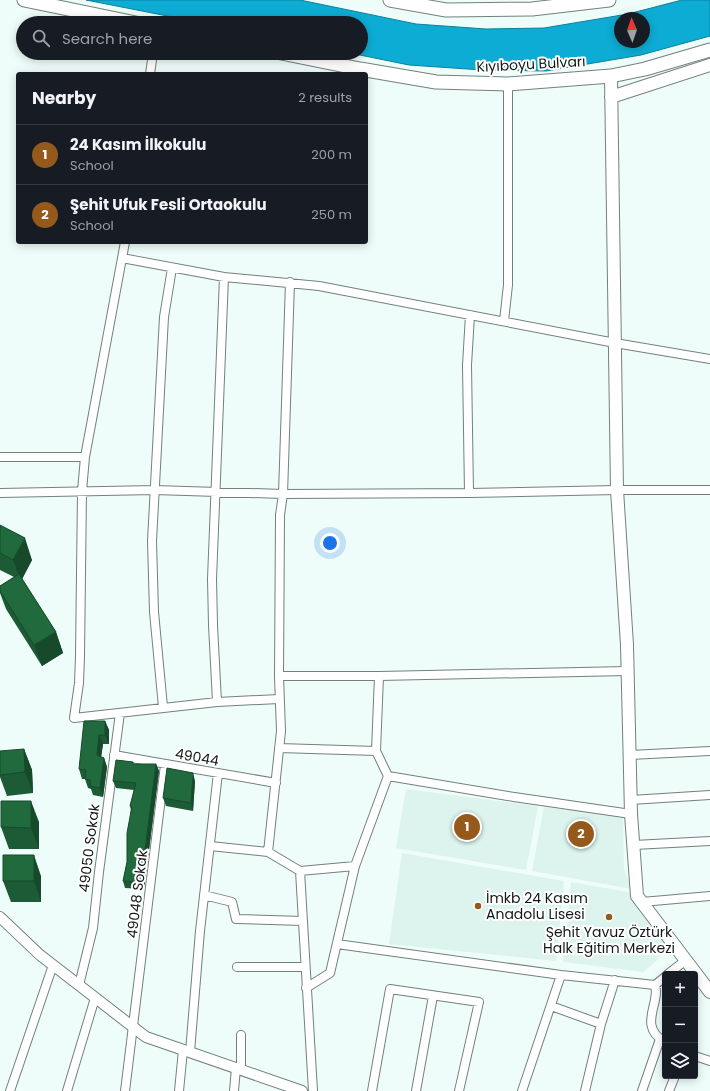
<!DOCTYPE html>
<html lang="en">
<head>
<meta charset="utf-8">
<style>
	body { margin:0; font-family:Poppins,sans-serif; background:#20242c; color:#f1f3f6 }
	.controls { position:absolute; right:12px; bottom:12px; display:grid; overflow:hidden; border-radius:4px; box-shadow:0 2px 10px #0003 }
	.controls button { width:36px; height:36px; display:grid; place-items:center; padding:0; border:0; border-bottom:1px solid #363941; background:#171b24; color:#f1f3f6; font:20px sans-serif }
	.compass { position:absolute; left:614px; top:12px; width:36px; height:36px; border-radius:50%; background:#171b24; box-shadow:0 2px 10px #0003; rotate:358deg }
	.you { position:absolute; left:330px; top:543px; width:14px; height:14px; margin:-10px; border:3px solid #fff; border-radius:50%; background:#1a73e8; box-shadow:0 0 0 6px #1a73e833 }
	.badge { display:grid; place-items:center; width:26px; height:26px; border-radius:50%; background:#96591c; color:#fff; font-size:13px; font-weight:700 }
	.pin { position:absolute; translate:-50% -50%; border:2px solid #fff; box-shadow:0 1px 4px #0006 }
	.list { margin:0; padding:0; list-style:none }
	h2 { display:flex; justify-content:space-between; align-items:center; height:52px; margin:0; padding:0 16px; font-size:17px }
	h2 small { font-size:13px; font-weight:400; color:#9ea1a6 }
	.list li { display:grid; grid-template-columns:26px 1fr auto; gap:12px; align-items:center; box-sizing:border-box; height:60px; padding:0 16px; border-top:1px solid #363941 }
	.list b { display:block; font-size:15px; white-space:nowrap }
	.list p { margin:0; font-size:13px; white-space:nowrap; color:#9ea1a6 }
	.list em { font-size:13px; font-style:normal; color:#9ea1a6 }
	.icon { flex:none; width:22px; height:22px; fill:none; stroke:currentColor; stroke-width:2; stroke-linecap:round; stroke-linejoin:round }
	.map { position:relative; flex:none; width:710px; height:1091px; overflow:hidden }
	.search { position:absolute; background:#171b24; box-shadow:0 2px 10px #0003; left:16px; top:16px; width:352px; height:44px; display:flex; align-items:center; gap:10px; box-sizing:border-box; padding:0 14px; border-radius:22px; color:#9ea1a6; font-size:15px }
	.panel { position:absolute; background:#171b24; box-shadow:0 2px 10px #0003; left:16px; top:72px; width:352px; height:172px; border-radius:4px }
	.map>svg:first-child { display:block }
	.built { fill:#dcf4ed }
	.water { fill:#0dacd4; stroke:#0f809b; fill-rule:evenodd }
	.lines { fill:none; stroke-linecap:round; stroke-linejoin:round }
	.minor-casing { stroke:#73807c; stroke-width:10 }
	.tertiary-casing { stroke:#73807c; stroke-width:12 }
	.secondary-casing { stroke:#73807c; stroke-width:14 }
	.primary-casing { stroke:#73807c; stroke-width:15 }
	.minor { stroke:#fff; stroke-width:8 }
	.tertiary { stroke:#fff; stroke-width:10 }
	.secondary { stroke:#fff; stroke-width:12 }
	.primary { stroke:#fff; stroke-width:13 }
	.wall { fill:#1c5b35 }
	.shaded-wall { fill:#174a2b }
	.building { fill:#216a3e; stroke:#174a2b }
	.poi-dot { fill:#96591c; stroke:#fff; stroke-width:1.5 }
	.labels { text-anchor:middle; stroke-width:4; stroke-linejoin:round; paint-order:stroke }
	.street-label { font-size:14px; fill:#131816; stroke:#fff }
	.poi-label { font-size:14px; fill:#131816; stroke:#fff; text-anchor:start }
</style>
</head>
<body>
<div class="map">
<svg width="710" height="1091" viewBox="0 0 710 1091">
	<rect width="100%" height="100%" fill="#eefdf9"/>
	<!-- built -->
	<path class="built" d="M 406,789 L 538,806 L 526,870 L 396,848 Z
		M 544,807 L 623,816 L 624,869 L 632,889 L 532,871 Z
		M 402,853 L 564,881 L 556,961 L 389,944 Z
		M 571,882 L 633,893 L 668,945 L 665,951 L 653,964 L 643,972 L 563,962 Z"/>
	<!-- water -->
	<path class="water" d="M 86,0 L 300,0 L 416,24 L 486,29 L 544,28 L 628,14 L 682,0 L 710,0 L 710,36 L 641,55 L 546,71 L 482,70 L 409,65 L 350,53 L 361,53 L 361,23 L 203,23 ZM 620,18 L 644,18 L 644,42 L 620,42 Z"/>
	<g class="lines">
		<!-- minor casing -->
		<g class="minor-casing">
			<path id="minor" d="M 150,74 L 153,53
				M 125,242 L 85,457 L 82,491 L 80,656 L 79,683 L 74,718 L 217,702 L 279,699
				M 122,258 L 224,277 L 319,286 L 615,343 L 710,359
				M 290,282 L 283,494 L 280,515 L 279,676 L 281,731 L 268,852 L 300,871 L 313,1091
				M 504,321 L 508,285 L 508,84
				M 0,457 L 85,457
				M 0,493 L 155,490 L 283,494 L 469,493 L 617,490 L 710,490
				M 469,493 L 467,365 L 470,315
				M 279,676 L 379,676 L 628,671
				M 217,702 L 213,625 L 212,579 L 224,277
				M 163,707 L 154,612 L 152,541 L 164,317 L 172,268
				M 279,748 L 376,751 L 388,776 L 514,797 L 631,814
				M 376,751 L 379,676
				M 114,755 L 276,783
				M 630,755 L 710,751
				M 631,800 L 710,795
				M 634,845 L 710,841
				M 210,846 L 268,852
				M 300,871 L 355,866 L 388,776
				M 204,895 L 232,902 L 236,919 L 303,921
				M 642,902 L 710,896
				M 337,944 L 561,975 L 655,985 L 665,977
				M 237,967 L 305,967
				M 668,974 L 686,960
				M 79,985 L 93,928 L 99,872 L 120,713
				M 655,985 C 661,1003 637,1026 665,1042
				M 306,988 L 330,973 L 355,866
				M 551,1006 L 601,1024 L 585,1091
				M 601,1024 L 615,980
				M 241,1035 L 241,1070
				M 190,1052 L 200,931 L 218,773
				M 695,1056 L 710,1061
				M 10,1091 L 53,965
				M 67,1091 L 95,998
				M 125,1091 L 165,765
				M 179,1091 L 183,1050
				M 234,1091 L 236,1068
				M 372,1091 L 390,989 L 479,1002 L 459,1091
				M 416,1091 L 433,996
				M 522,1091 L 561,975
				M 642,1091 L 660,1039
				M 669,1091 L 675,1076"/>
		</g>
		<!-- tertiary casing -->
		<g class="tertiary-casing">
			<path id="tertiary" d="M 0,917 L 40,955 L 146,1037 L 302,1091"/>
		</g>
		<!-- secondary casing -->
		<g class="secondary-casing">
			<path id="secondary" d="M 611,76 L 617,490 L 627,645 L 631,814 L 637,896 L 710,992
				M 611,97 L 710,65"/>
		</g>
		<!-- primary casing -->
		<g class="primary-casing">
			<path id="primary" d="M 24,0 L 136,23
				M 390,0 L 446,10 L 532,9 L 609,0
				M 281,53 L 360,69 L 436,82 L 508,84 L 611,76 L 645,69 L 710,50"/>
		</g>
		<!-- minor -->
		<use href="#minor" class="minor"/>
		<!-- tertiary -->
		<use href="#tertiary" class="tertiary"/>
		<!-- secondary -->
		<use href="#secondary" class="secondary"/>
		<!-- primary -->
		<use href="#primary" class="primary"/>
	</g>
	<!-- wall -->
	<path class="wall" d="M 0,525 L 32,560 L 22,579 L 56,632 L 63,653 L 42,666 L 6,609 L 0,593 L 0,586 L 14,577 L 0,570 Z
		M 105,721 L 109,730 L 109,744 L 103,744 L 101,757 L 104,758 L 107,767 L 103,797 L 93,795 L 91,789 L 88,788 L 85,779 L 82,779 L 79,769 Z
		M 24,749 L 32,770 L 33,793 L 7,796 L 0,777 L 0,775 Z
		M 134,764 L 156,764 L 159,771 L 144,889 L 125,888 L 123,881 L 127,862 L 131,810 L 130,806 L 134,790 L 116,788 L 113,781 Z
		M 195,781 L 193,811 L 166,806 L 163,798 Z
		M 39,822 L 39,849 L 9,849 L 1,827 Z
		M 41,876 L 41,902 L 11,902 L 3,881 Z"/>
	<!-- shaded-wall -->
	<path class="shaded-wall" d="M 25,538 L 32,560 L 21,581 L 13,560 Z
		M 56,632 L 63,653 L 42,666 L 34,645 Z
		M 105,721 L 109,730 L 109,744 L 105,735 Z
		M 99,735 L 103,744 L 100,765 L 97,755 Z
		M 24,749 L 32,770 L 33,793 L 25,772 Z
		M 104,758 L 107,767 L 103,797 L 100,788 Z
		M 156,764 L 159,771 L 144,889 L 141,882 Z
		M 193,773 L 195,781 L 193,811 L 191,803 Z
		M 31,801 L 39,822 L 39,849 L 31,828 Z
		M 34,855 L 41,876 L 41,902 L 34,881 Z"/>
	<!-- building -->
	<path class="building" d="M 0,525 L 25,538 L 13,560 L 0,553 Z
		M 19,574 L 56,632 L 34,645 L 0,591 L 0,586 Z
		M 84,721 L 105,721 L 105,735 L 99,735 L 97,755 L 104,758 L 100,788 L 90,786 L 91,780 L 85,779 L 86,770 L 79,769 Z
		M 24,749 L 25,772 L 0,775 L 0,751 Z
		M 116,760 L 133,762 L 133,764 L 156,764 L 141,882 L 123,881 L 127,862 L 127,833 L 132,806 L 130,806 L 136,783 L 113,781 Z
		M 167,768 L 193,773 L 191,803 L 163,798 Z
		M 1,801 L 31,801 L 31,828 L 1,827 Z
		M 3,855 L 34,855 L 34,881 L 3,881 Z"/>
	<!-- markers -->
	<g class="poi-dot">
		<circle cx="478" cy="906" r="4"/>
		<circle cx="609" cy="917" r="4"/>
	</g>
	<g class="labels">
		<!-- street labels -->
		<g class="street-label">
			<text transform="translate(531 64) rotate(-3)" y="5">Kıyıboyu Bulvarı</text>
			<text transform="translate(197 757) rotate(10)" y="5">49044</text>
			<text transform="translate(89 848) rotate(-83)" y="5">49050 Sokak</text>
			<text transform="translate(137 894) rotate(-83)" y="5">49048 Sokak</text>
		</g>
		<!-- poi labels -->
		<g class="poi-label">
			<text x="486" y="903">İmkb 24 Kasım<tspan x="486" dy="16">Anadolu Lisesi</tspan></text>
			<text x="609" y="937" text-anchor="middle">Şehit Yavuz Öztürk<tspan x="609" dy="16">Halk Eğitim Merkezi</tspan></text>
		</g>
	</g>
</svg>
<div class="controls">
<button>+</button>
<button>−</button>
<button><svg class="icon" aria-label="layers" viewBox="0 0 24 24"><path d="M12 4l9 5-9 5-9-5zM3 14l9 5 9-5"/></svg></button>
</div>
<svg class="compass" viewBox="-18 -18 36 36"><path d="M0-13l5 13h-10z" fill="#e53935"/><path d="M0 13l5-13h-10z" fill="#9ea1a6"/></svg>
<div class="you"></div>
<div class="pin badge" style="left:467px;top:827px">1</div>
<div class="pin badge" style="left:581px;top:834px">2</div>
<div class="search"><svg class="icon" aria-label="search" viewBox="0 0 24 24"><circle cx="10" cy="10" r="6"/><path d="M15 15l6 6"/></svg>Search here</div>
<section class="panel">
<h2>Nearby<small>2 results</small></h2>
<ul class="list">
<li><span class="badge">1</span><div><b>24 Kasım İlkokulu</b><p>School</p></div><em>200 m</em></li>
<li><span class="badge">2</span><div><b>Şehit Ufuk Fesli Ortaokulu</b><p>School</p></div><em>250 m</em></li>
</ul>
</section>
</div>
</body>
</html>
